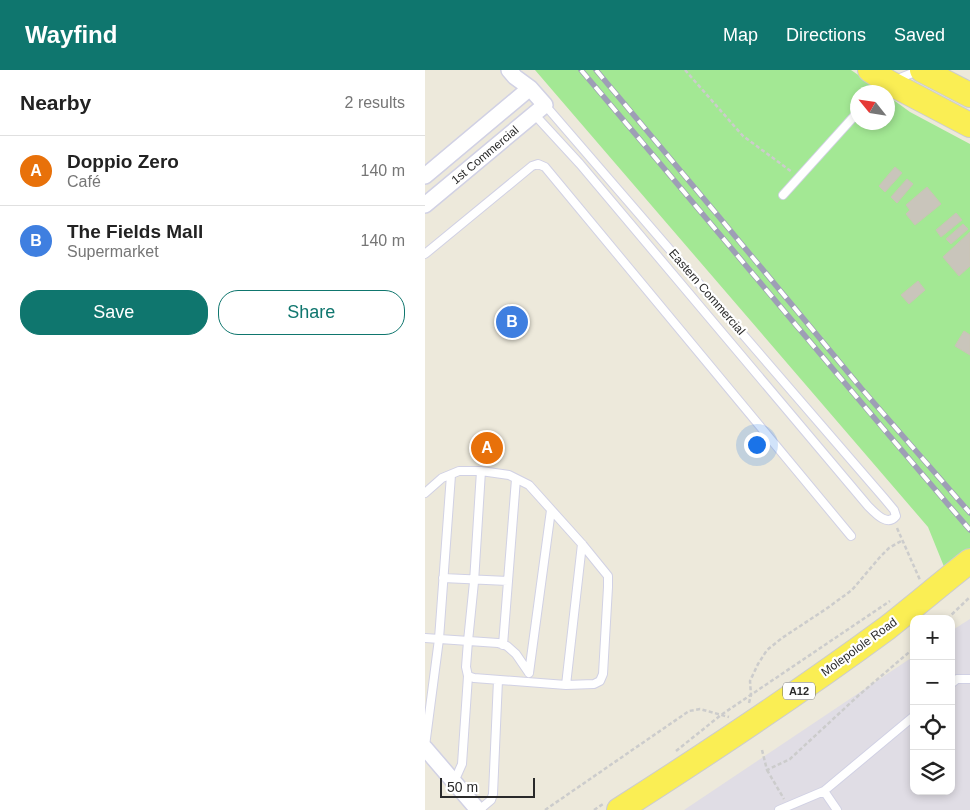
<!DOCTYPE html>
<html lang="en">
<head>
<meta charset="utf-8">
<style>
	body { margin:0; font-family:Helvetica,sans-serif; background:#f2f2f2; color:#222 }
	.controls { position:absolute; right:15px; bottom:15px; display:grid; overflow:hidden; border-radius:10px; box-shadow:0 2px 8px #0003 }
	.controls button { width:45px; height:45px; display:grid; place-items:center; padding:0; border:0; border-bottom:1px solid #e0e0e0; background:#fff; color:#222; font:25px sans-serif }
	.compass { position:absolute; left:425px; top:15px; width:45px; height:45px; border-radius:50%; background:#fff; box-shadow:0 2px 8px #0003; rotate:300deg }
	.scale { position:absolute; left:15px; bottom:12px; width:95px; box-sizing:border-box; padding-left:5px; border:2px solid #2a2a2a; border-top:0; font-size:14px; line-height:18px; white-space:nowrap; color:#2a2a2a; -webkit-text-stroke:4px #fff; paint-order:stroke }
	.you { position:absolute; left:331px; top:374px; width:18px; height:18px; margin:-12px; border:4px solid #fff; border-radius:50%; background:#1a73e8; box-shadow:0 0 0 8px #1a73e833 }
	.badge { display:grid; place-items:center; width:32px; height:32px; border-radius:50%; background:#0f766e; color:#fff; font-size:16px; font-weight:700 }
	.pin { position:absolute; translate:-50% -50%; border:2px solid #fff; box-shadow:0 1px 5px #0006 }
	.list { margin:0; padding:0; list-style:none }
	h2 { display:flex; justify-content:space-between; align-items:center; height:65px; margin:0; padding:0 20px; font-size:21px }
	h2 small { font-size:16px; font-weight:400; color:#767676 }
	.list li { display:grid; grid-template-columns:32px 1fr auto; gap:15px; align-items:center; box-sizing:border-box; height:70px; padding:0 20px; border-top:1px solid #e0e0e0 }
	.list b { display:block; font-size:19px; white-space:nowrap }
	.list p { margin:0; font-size:16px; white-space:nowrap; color:#767676 }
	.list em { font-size:16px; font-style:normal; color:#767676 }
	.actions { display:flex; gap:10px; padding:15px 20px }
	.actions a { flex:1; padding:11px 0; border:1px solid #0f766e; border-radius:20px; text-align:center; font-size:18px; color:#0f766e }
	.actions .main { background:#0f766e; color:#fff }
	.icon { flex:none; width:28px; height:28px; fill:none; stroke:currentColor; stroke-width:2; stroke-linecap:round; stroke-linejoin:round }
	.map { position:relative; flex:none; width:545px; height:740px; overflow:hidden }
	header { display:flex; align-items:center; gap:30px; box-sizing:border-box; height:70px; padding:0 25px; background:#0f766e; color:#fff }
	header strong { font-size:24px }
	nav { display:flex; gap:28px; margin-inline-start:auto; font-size:18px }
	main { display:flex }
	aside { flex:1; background:#fff }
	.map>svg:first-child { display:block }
	.industrial { fill:#e0dde5 }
	.green { fill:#a3e894 }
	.building { fill:#c9c5bb; stroke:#c9c5b5 }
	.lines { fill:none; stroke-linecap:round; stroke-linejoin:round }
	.service-casing { stroke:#d1d1e4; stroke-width:10 }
	.minor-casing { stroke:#d1d1e4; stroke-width:18 }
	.primary-casing { stroke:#ccc; stroke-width:26 }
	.path { stroke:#ccc; stroke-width:2.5; stroke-dasharray:4 2.5; stroke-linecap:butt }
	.service { stroke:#fff; stroke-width:8 }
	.minor { stroke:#fff; stroke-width:15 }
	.primary { stroke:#faee54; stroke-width:24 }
	.rail-casing { stroke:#9e9eb6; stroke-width:5.5 }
	.rail { stroke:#fff; stroke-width:4; stroke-dasharray:11; stroke-linecap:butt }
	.labels { text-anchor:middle; stroke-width:4.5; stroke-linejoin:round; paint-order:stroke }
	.shield { fill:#fff; stroke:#6a6a6a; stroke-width:1 }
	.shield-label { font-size:11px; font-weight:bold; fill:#2a2a2a }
	.street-label { font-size:12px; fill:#2a2a2a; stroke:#fff }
</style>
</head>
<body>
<header>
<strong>Wayfind</strong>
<nav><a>Map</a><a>Directions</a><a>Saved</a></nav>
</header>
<main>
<aside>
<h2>Nearby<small>2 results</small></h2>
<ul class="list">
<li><span class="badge" style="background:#e8710a">A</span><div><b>Doppio Zero</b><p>Café</p></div><em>140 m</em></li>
<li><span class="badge" style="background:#3f7fe0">B</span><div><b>The Fields Mall</b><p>Supermarket</p></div><em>140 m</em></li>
</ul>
<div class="actions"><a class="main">Save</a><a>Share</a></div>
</aside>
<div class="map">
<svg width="545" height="740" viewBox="0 0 545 740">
	<rect width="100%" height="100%" fill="#ede9db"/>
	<!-- industrial -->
	<path class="industrial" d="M 545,549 L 545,740 L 259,740 L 489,586 L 489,721 L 526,721 L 526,561 Z"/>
	<!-- green -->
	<path class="green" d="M 110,0 L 426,0 L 458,22 L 432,22 L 432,52 L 462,52 L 463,26 L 485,42 L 545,74 L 545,483 L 522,504 L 503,457 Z"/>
	<!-- building -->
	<path class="building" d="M 470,97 L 477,103 L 460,122 L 454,116 Z
		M 482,109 L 488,114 L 472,133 L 466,127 Z
		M 502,117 L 516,134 L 490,155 L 481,144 L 485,140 L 481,135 Z
		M 531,143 L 537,150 L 516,167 L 511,160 Z
		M 538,154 L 543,159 L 526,174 L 521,169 Z
		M 545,162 L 545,196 L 534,206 L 518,187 Z
		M 493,211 L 500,220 L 484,234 L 476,225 Z
		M 539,261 L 545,265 L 545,285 L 530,276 Z"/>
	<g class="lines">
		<!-- service casing -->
		<g class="service-casing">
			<path id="service" d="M 470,10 L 495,0
				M 109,44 L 155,94 L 443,436 C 450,443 462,457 471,446 L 469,440 L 459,428 L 120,35
				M 358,125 L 432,43
				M 0,184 L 107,96 L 113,94 L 120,97 L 426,466
				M 0,423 L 17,408 L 34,401 L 56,401 L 84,405 L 104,415 L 157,474 L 183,506 L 183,517 L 178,604 L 175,611 L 169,614 L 141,615 L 49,608 L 43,606 L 41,597 L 43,571 L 49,512 L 56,401
				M 18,508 L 83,511
				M 0,568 L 73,573 L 82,576 L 91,584 L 104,603
				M 78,575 L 91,409
				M 104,603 L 126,440
				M 526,614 L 532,609 L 545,609
				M 141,615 L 157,474
				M 0,676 L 14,569 L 26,405
				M 29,712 L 37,694 L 43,606
				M 399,721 L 412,740
				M 54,740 L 66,730 L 68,724 L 73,610
				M 354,740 L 399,721 L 489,646"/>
		</g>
		<!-- minor casing -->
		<g class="minor-casing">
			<path id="minor" d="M 0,106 L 105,18
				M 0,135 L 120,35 L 105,18 L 90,7 L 84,0
				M 0,678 L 53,740"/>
		</g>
		<!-- primary casing -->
		<g class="primary-casing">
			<path id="primary" d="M 445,0 L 463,12 L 545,55
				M 497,0 L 545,25
				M 194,740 C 285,682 375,622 462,558 C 490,536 517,513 545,491"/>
		</g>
		<!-- path -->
		<path class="path" d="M 260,0 L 318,66 L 367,102
			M 472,458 L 495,510
			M 522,549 L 545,527
			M 324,633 L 326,625 L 325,611 L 333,594 L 342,580 L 357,568 L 401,539 L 427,520 L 455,487 L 464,478 L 478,470
			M 337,680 L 342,700 L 365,689 L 434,625 L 489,578
			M 251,681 L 296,645 L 465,531
			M 342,700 L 359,729
			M 120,740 L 264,641 L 275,639 L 304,647
			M 169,740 L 178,734"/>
		<!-- service -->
		<use href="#service" class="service"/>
		<!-- minor -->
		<use href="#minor" class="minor"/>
		<!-- primary -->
		<use href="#primary" class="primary"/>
		<!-- rail casing -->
		<g class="rail-casing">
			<path id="rail" d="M 156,0 C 286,153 414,308 545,460
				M 171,0 L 290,142 L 436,318 L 545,443"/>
		</g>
		<!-- rail -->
		<use href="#rail" class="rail"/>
	</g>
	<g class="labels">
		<!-- shield labels -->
		<rect class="shield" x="358" y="612.5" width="32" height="17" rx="4"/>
		<g class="shield-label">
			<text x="374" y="625">A12</text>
		</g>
		<!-- street labels -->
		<g class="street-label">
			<text transform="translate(60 85) rotate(-40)" y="4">1st Commercial</text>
			<text transform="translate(282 222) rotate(49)" y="4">Eastern Commercial</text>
			<text transform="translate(434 577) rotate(-36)" y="4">Molepolole Road</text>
		</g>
	</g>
</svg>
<div class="controls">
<button>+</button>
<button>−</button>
<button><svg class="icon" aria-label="locate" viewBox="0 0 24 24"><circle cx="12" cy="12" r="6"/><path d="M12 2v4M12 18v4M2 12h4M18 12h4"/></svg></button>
<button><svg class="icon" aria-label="layers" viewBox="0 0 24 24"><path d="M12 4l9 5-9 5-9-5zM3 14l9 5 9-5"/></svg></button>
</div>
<svg class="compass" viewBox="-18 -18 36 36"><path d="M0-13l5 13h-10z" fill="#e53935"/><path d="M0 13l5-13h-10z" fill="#767676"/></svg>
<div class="scale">50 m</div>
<div class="you"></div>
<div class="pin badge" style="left:62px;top:378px;background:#e8710a">A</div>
<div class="pin badge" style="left:87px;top:252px;background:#3f7fe0">B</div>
</div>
</main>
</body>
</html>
